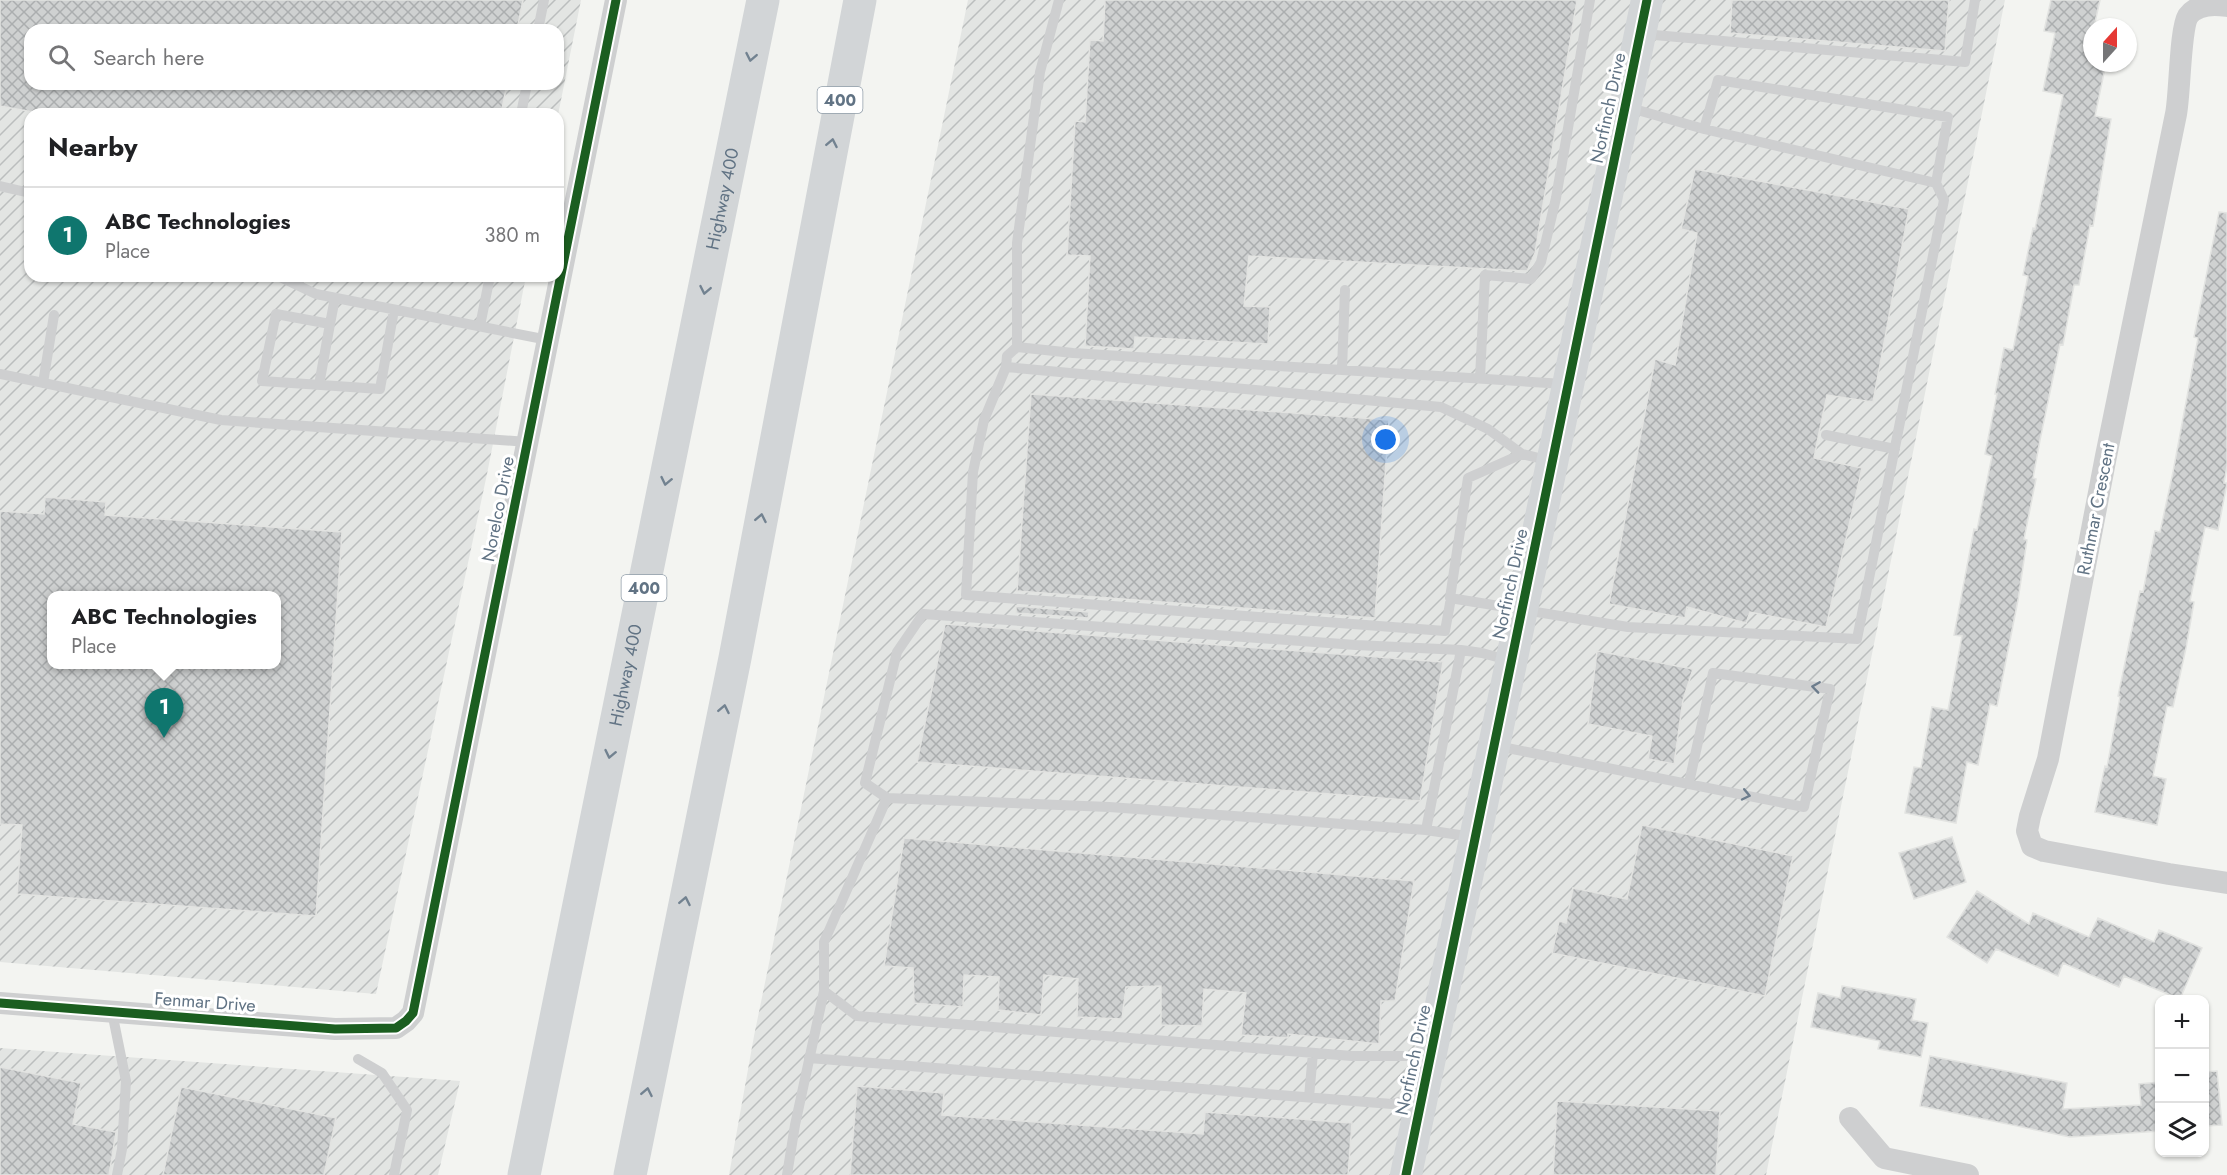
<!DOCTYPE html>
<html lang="en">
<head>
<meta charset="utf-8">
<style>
	body { margin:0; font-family:Jost,sans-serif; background:#f6f6f6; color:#202124 }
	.controls { position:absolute; right:18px; bottom:18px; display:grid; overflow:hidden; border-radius:12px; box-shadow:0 2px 4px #0004 }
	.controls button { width:54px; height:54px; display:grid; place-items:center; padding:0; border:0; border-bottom:2px solid #e0e0e0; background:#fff; color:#202124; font:30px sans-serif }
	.compass { position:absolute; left:2083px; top:18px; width:54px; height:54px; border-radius:50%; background:#fff; box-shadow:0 2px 4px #0004; rotate:21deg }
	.you { position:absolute; left:1386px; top:440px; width:21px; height:21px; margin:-15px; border:4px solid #fff; border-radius:50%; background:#1a73e8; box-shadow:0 0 0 9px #1a73e833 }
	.badge { display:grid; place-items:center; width:39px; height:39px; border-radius:50%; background:#0f766e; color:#fff; font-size:20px; font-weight:700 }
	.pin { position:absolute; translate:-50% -50px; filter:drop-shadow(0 2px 3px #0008) }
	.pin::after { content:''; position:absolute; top:32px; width:21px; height:18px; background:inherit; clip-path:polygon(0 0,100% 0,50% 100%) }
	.popup { position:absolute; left:47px; top:591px; width:234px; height:78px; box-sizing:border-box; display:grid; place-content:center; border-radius:12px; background:#fff; filter:drop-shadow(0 2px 4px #0005); font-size:20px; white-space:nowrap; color:#757577 }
	.popup b { font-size:22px; color:#202124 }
	.popup::after { content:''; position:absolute; left:50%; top:100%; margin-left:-12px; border:12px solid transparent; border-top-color:#fff }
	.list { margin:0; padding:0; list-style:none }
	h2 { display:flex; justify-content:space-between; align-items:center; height:78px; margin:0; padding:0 24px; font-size:26px }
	h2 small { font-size:20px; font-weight:400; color:#757577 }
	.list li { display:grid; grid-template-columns:39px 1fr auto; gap:18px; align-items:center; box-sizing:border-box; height:96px; padding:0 24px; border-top:2px solid #e0e0e0 }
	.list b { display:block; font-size:22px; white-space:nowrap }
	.list p { margin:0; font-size:20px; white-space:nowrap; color:#757577 }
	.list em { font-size:20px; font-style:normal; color:#757577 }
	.icon { flex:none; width:33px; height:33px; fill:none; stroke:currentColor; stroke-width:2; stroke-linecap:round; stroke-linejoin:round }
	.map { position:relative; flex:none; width:2227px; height:1175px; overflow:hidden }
	.search { position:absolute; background:#fff; box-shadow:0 2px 4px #0004; left:24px; top:24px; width:540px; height:66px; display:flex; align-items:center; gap:15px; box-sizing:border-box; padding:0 21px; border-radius:18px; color:#757577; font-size:22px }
	.panel { position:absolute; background:#fff; box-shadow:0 2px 4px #0004; left:24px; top:108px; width:540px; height:174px; border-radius:18px }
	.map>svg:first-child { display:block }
	.industrial { fill:url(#industrial-furrows); fill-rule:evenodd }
	.building { fill:url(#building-cross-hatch); stroke:#e2e3e1; stroke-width:1.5; fill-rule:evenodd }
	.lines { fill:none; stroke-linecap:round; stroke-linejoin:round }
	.lane { stroke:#cecfd0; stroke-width:10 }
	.street { stroke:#cecfd0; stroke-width:22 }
	.secondary { stroke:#d2d5d7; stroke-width:32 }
	.highway { stroke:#d2d5d7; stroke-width:33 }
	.cycleway-casing { stroke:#fff; stroke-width:13 }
	.cycleway { stroke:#1b5e20; stroke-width:9 }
	.oneway { stroke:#728290 }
	.oneway2 { stroke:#6c7c8c }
	.labels { text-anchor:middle; stroke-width:6; stroke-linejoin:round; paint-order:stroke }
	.shield { fill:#fff; stroke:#909da9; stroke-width:1.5 }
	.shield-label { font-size:16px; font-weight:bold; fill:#617384 }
	.street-label { font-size:18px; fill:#617384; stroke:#fff }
</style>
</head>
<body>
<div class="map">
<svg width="2227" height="1175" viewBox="0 0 2227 1175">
	<defs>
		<pattern id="industrial-furrows" width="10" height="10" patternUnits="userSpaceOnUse" patternTransform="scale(1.5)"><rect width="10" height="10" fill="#e3e5e3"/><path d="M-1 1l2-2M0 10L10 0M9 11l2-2" fill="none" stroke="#bbbebe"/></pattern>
		<pattern id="building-cross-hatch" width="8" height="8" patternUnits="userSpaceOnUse" patternTransform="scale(1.5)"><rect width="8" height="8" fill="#cfd1d1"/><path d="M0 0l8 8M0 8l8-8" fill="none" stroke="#abaeaf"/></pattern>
	</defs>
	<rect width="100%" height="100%" fill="#f3f4f1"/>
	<!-- industrial -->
	<path class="industrial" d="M 0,0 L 581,0 L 558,115 L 30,114 L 30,276 L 526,276 L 487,474 L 376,994 L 0,962 ZM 30,30 L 558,30 L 558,84 L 30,84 ZM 51,596 L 276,596 L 276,664 L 51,664 Z
		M 968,0 L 2005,0 L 1766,1175 L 729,1175 L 754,1036 Z
		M 0,1048 L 460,1081 L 438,1175 L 0,1175 Z"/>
	<!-- building -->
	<path class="building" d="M 0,0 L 523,0 L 517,30 L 30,30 L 30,84 L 507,84 L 501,114 L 44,114 L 0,106 Z
		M 1105,0 L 1577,0 L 1535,253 L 1527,271 L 1249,256 L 1244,306 L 1270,307 L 1268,344 L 1135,337 L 1134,349 L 1085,346 L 1090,256 L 1067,255 L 1075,121 L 1085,122 L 1090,40 L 1103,41 Z
		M 1732,0 L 1949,0 L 1945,51 L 1730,33 Z
		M 2051,0 L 2100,0 L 2094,27 L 2092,27 L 2092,63 L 2106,63 L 2095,116 L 2111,119 L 2093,226 L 2090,225 L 2079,285 L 2074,285 L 2063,345 L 2060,344 L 2040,440 L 2033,478 L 2036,479 L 2024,539 L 2027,540 L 2018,600 L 1997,706 L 1990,704 L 1978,765 L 1967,762 L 1956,823 L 1905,813 L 1914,767 L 1921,768 L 1932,707 L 1948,710 L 1962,636 L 1954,635 L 1974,529 L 1977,530 L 1992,456 L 1985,454 L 1997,394 L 1995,394 L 2004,348 L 2013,350 L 2028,276 L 2023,275 L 2033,228 L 2035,229 L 2063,95 L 2043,91 L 2055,33 L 2044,31 Z
		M 1695,169 L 1909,209 L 1873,402 L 1827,395 L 1819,433 L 1814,458 L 1862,468 L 1826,627 L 1750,612 L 1746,623 L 1687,607 L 1685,618 L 1609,604 L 1655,359 L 1675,365 L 1697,233 L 1681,229 Z
		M 2219,212 L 2227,213 L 2227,466 L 2224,483 L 2227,483 L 2218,530 L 2205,527 L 2190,601 L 2194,602 L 2186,648 L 2173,707 L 2167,706 L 2153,776 L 2166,779 L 2157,825 L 2095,812 L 2105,766 L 2107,767 L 2120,697 L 2118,696 L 2140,591 L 2143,592 L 2155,531 L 2160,532 L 2173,472 L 2198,338 L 2194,337 Z
		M 1031,394 L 1389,420 L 1375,618 L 1017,591 Z
		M 45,497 L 106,502 L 105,515 L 342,532 L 316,916 L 17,894 L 22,825 L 0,824 L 0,511 L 44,514 ZM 51,596 L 276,596 L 276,664 L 51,664 Z
		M 1016,606 L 1089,612 L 1088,618 L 1016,613 Z
		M 945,624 L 1443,662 L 1420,801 L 917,762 Z
		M 1597,651 L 1693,669 L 1683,700 L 1674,764 L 1648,759 L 1652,736 L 1588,724 Z
		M 1642,825 L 1793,856 L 1765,996 L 1552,953 L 1559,921 L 1566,923 L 1573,888 L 1627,899 Z
		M 1952,837 L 1966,882 L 1914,899 L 1899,853 Z
		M 904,838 L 1414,881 L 1395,1001 L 1381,1001 L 1379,1044 L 1288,1034 L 1288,1038 L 1241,1035 L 1246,993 L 1204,989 L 1202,1026 L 1161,1025 L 1161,986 L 1126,987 L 1122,1019 L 1077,1017 L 1078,979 L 1044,975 L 1041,1015 L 998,1010 L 999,977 L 964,975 L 963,1007 L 914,1003 L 913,968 L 884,966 Z
		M 1977,891 L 2029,924 L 2033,913 L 2089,937 L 2098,918 L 2154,942 L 2159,930 L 2202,948 L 2180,999 L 2124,976 L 2119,987 L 2063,963 L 2058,976 L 1996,949 L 1987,963 L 1947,937 Z
		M 1842,986 L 1916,999 L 1912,1020 L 1928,1023 L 1921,1057 L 1878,1049 L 1880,1041 L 1811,1027 L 1818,993 L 1840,998 Z
		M 1930,1056 L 2067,1083 L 2063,1109 L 2141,1105 L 2139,1084 L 2160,1082 L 2160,1131 L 2070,1137 L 1920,1106 Z
		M 0,1067 L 81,1083 L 73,1124 L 116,1132 L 109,1175 L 0,1175 Z
		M 2217,1071 L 2222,1125 L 2205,1126 L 2205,1072 Z
		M 857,1086 L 944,1093 L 942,1115 L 1203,1134 L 1205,1112 L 1352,1123 L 1348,1175 L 850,1175 Z
		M 181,1087 L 336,1118 L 324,1175 L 163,1175 Z
		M 1557,1101 L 1720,1111 L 1716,1175 L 1553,1175 Z"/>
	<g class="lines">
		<!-- lane -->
		<path class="lane" d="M 1059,0 L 1040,72 L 1017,243 L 1017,347 L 1073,353 L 1564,384
			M 538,30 L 544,0
			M 1643,34 L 1965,62 L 1975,0
			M 521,114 L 527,84
			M 1704,129 L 1936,183
			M 0,186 L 30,193
			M 278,276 L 316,294 L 548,340
			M 330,324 L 335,298
			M 480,326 L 490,276
			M 1017,347 L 1007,356 L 1006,367 L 1441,407 L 1488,429 L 1522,454 L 1551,461
			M 1006,367 L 984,420 L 973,472 L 966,595 L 1445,631 L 1451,598
			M 1342,369 L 1345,290
			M 0,374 L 221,420 L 528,442
			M 1480,378 L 1485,275 L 1531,279 L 1541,262 L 1556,198 L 1590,0
			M 43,383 L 54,315
			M 319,385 L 330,324 L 276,314 L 262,381 L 380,389 L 394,310
			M 1826,435 L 1895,449
			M 1522,454 L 1468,478 L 1450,598 L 1628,627 L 1857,639 L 1944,200 L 1936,183 L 1948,117 L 1718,80 L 1704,129 L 1627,107
			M 1461,650 L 1356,645 L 923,614 L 897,652 L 865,783 L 887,798 L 1109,807 L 1426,830 L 1461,650 L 1482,653 L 1508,660
			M 1497,746 L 1804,807 L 1830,689 L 1713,673 L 1689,783
			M 887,798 L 824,942 L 824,991 L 857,1016 L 1352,1056 L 1429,1056
			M 1426,830 L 1473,837
			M 112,1012 L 126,1081 L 122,1149 L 117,1175
			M 809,1058 L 1392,1104 L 1419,1096
			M 358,1059 L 382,1073 L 407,1110 L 394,1175
			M 1309,1097 L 1313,1053
			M 787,1175 L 795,1125 L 824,991"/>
		<!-- street -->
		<path class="street" d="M 2227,6 C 2214,4 2197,4 2188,16 C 2180,29 2180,94 2176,114 L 2106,456 L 2048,759 L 2030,816 L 2027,831 L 2032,846 L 2044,851 L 2169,874 L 2227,883
			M 0,1003 L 335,1029 L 396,1028 L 406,1021 L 413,1013 L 616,0
			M 1850,1118 L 1884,1158 L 1968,1175"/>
		<!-- secondary -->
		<path class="secondary" d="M 1406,1175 L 1647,0"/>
		<!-- highway -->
		<g class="highway">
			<path id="s1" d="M 524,1175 L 763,0"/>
			<path d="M 630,1175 L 735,658 L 860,0"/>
		</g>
		<!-- cycleway casing -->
		<g class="cycleway-casing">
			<path id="cycleway" d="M 0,1003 L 335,1029 L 396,1028 L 406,1021 L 413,1013 L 616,0
				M 1406,1175 L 1647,0"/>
		</g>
		<!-- cycleway -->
		<use href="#cycleway" class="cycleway"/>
	</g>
	<!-- one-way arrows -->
	<defs><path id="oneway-chevron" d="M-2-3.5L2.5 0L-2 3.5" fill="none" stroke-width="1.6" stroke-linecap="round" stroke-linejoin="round" transform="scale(1.5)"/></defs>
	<g class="oneway">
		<use href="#oneway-chevron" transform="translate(751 57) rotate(101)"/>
		<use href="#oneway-chevron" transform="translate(832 143) rotate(-79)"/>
		<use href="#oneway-chevron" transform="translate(705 290) rotate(101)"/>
		<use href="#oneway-chevron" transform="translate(666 481) rotate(102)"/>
		<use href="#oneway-chevron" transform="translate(761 518) rotate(-79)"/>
		<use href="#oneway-chevron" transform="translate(724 709) rotate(-79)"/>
		<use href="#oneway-chevron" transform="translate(610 754) rotate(102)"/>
		<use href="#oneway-chevron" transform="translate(685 901) rotate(-79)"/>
		<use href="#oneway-chevron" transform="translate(647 1092) rotate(-79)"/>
	</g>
	<g class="oneway2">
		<use href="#oneway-chevron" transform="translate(1816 687) rotate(-172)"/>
		<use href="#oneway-chevron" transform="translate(1746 795) rotate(12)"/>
	</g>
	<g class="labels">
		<!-- shield labels -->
		<g class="shield">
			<rect x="817.5" y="87" width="45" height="26" rx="4.5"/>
			<rect x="621.5" y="575" width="45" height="26" rx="4.5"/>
		</g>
		<g class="shield-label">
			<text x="840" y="106">400</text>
			<text x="644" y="594">400</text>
		</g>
		<!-- street labels -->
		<g class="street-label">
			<text transform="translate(1608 108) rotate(-78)" y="6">Norfinch Drive</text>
			<text dy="6" stroke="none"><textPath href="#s1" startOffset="996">Highway 400</textPath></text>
			<text transform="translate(498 509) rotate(-79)" y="6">Norelco Drive</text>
			<text transform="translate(2096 509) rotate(-79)" y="6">Ruthmar Crescent</text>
			<text transform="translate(1510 584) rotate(-78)" y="6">Norfinch Drive</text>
			<text dy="6" stroke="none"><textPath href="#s1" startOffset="510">Highway 400</textPath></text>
			<text transform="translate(205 1002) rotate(4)" y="6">Fenmar Drive</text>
			<text transform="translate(1413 1060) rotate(-78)" y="6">Norfinch Drive</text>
		</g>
	</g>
</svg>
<div class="controls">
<button>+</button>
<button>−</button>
<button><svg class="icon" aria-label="layers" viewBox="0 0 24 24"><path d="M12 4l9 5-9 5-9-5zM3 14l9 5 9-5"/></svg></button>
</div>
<svg class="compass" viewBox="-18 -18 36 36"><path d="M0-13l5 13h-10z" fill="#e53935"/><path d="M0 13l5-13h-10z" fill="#757577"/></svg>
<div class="you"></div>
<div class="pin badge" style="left:164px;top:738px">1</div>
<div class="popup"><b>ABC Technologies</b>Place</div>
<div class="search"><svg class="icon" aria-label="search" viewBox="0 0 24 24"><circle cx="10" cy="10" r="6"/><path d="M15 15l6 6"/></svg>Search here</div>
<section class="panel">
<h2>Nearby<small></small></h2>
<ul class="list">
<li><span class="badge">1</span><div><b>ABC Technologies</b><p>Place</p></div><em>380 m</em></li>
</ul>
</section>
</div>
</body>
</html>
